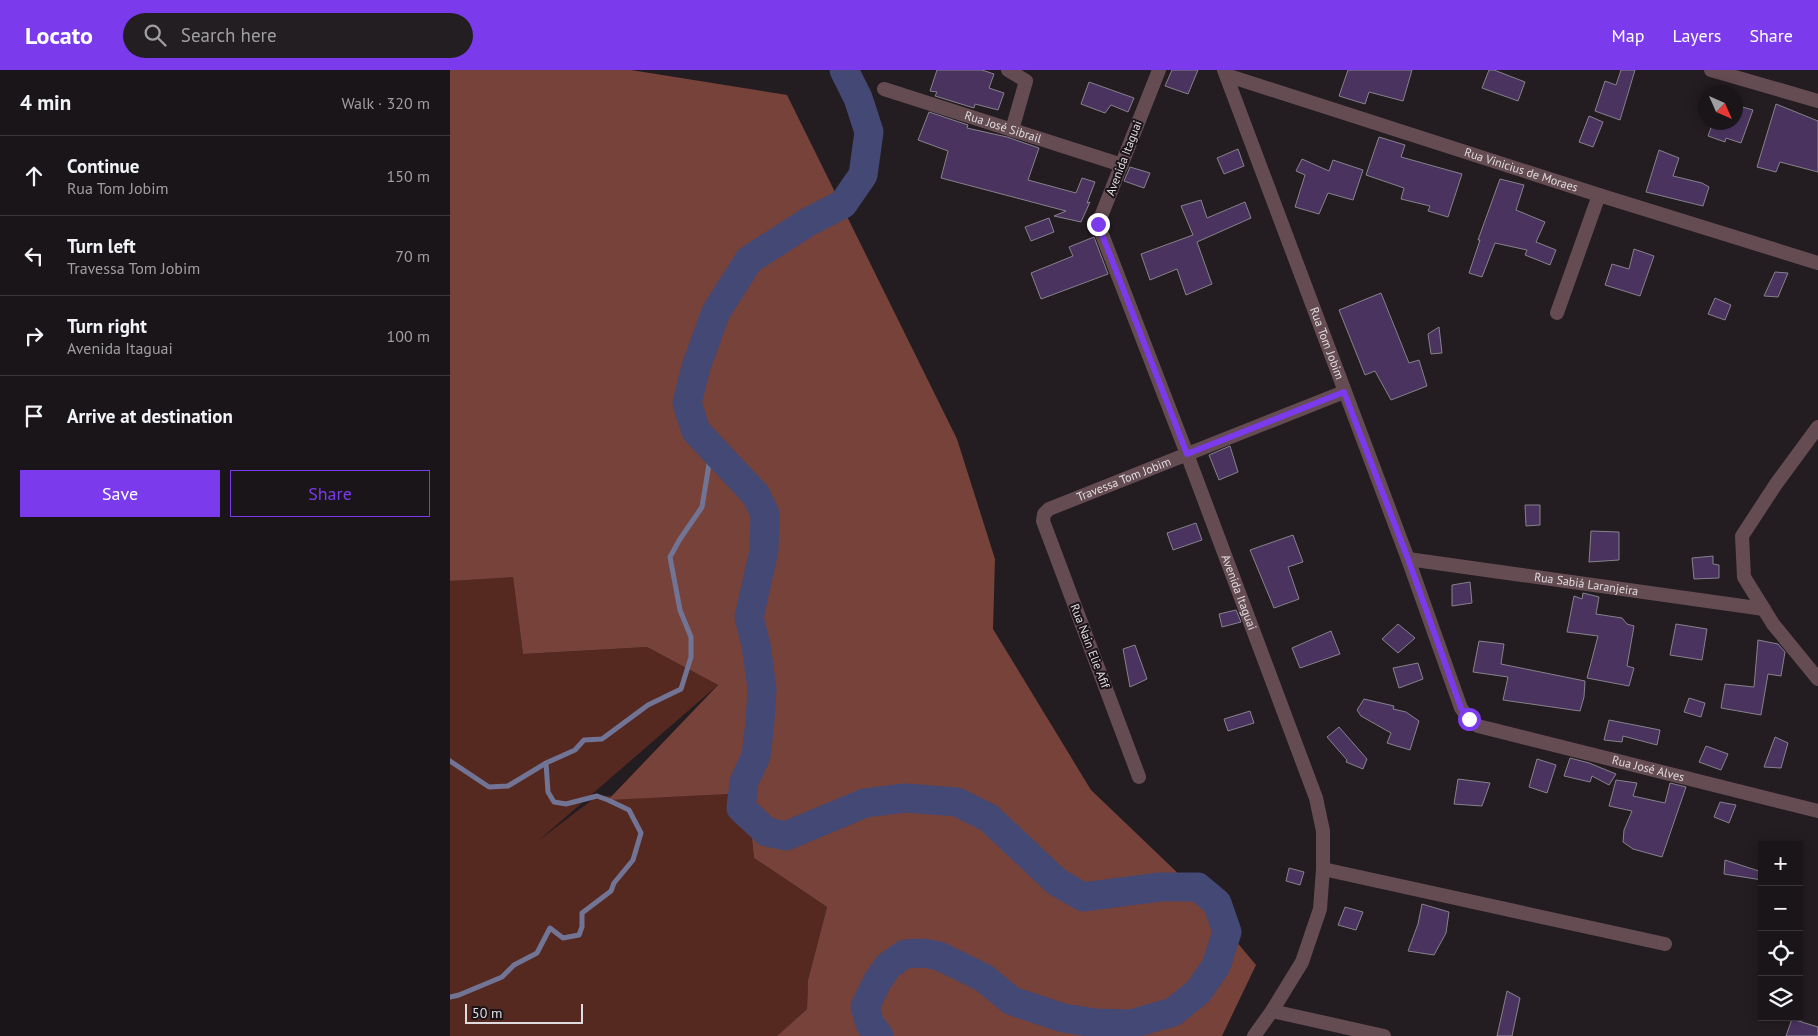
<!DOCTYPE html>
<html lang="en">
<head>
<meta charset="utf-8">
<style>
	body { margin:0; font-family:"PT Sans",sans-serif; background:#231e22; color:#f1f3f6 }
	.controls { position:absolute; right:15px; bottom:15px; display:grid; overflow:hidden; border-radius:0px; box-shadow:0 2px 12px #0003 }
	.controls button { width:45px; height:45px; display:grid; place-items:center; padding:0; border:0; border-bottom:1px solid #383438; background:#1a1519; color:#f1f3f6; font:25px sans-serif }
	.compass { position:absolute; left:1248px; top:15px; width:45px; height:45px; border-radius:50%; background:#1a1519; box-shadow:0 2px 12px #0003; rotate:135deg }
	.scale { position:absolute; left:15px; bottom:12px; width:118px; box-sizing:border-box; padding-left:5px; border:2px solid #e0dbdf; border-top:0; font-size:14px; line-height:18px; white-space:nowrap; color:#e0dbdf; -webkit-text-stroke:4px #1a1318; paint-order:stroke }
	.stop { position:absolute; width:15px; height:15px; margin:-11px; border:4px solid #7c3aed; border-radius:50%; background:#fff }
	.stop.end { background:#7c3aed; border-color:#fff; box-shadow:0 1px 5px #0008 }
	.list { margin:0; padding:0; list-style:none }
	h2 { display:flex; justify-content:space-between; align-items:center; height:65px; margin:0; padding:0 20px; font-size:21px }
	h2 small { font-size:16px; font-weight:400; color:#9f9fa2 }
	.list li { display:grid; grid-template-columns:32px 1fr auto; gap:15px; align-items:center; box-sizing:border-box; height:80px; padding:0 20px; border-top:1px solid #383438 }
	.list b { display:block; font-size:19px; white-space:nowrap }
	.list p { margin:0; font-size:16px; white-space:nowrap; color:#9f9fa2 }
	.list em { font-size:16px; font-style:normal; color:#9f9fa2 }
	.actions { display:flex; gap:10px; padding:15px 20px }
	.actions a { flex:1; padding:11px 0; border:1px solid #7c3aed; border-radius:0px; text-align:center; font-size:18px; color:#7c3aed }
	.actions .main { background:#7c3aed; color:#fff }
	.icon { flex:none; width:28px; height:28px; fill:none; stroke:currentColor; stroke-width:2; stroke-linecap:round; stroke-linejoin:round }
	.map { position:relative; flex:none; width:1368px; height:966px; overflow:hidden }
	header { display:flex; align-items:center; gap:30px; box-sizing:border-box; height:70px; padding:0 25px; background:#7c3aed; color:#fff }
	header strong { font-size:24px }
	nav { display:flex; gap:28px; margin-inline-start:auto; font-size:18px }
	.search { width:350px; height:45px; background:#231e22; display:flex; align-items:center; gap:12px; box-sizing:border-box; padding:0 18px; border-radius:28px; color:#9f9fa2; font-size:19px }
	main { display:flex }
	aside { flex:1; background:#1a1519 }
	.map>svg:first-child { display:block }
	.green { fill:#552820 }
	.forest { fill:#774239 }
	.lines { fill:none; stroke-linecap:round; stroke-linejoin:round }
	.stream { stroke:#727495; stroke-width:5 }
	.river { stroke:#434875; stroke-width:29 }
	.building { fill:#4a345f; stroke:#86828b }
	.minor { stroke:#644c52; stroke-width:14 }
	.route { stroke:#7c3aed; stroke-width:6 }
	.labels { text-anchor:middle; stroke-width:4; stroke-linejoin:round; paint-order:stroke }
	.street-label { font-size:12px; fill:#e0dbdf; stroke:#1a1318 }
</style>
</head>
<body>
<header>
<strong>Locato</strong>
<div class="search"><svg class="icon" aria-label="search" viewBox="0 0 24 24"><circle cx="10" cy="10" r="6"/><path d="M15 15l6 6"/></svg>Search here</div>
<nav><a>Map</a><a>Layers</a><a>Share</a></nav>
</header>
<main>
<aside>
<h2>4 min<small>Walk · 320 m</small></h2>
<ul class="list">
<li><svg class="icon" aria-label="ahead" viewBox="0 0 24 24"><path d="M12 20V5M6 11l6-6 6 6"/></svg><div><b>Continue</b><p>Rua Tom Jobim</p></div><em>150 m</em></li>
<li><svg class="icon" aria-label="left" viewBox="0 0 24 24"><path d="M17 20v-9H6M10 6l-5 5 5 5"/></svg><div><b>Turn left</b><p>Travessa Tom Jobim</p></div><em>70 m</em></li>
<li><svg class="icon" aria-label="right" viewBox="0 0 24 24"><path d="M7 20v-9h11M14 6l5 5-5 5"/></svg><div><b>Turn right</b><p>Avenida Itaguai</p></div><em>100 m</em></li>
<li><svg class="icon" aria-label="arrive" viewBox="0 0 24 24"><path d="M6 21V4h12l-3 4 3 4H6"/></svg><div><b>Arrive at destination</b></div></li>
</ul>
<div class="actions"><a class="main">Save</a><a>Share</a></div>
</aside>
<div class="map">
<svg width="1368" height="966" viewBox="0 0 1368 966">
	<rect width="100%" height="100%" fill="#231c21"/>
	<!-- green -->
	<path class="green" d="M 63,506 L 73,584 L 197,577 L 268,615 L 88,771 L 147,726 L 297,723 L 304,788 L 377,837 L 358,910 L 357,939 L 327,966 L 0,966 L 0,511 Z"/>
	<!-- forest -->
	<path class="forest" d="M 0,0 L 181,0 L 337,25 L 507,369 L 545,489 L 543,559 L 641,720 L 734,809 L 806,895 L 772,966 L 327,966 L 357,939 L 358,910 L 377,837 L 304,788 L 297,723 L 158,730 L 268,615 L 197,577 L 73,584 L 63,507 L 0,511 Z"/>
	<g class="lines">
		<!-- stream -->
		<path class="stream" d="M 0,691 L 39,717 L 58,716 L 96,693 L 125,680 L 134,670 L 152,669 L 198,635 L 231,619 L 241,587 L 241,567 L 230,540 L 220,487 L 230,469 L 252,437 L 262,376
			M 0,927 L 9,925 L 52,907 L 64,895 L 87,883 L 100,858 L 113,868 L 129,865 L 132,857 L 132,843 L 161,821 L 164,813 L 183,790 L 191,763 L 179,740 L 158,730 L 147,726 L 116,734 L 104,732 L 98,722 L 96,693"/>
		<!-- river -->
		<path class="river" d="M 394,0 L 408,28 L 419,62 L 413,105 L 393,134 L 358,152 L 299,190 L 266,242 L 246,297 L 237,333 L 246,361 L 306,425 L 315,444 L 314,481 L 299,547 L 306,575 L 312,619 L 310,652 L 306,686 L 294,712 L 291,738 L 317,762 L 336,766 L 415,733 L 455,728 L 507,732 L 539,748 L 607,812 L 633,827 L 710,817 L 748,817 L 767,833 L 777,862 L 766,896 L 748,922 L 723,942 L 681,954 L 645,953 L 613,948 L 562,931 L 534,908 L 489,886 L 473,883 L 455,884 L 438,896 L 427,912 L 415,937 L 420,954 L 429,966"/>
	</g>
	<!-- building -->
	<path class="building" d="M 487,0 L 532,0 L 544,4 L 539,18 L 554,23 L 548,40 L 525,34 L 524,38 L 485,26 L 487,22 L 480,21 Z
		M 722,0 L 748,0 L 738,24 L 715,16 Z
		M 898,0 L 962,0 L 953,31 L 919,22 L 915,34 L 889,26 Z
		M 1039,0 L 1044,0 L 1075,12 L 1068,31 L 1032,18 Z
		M 1171,0 L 1185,0 L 1170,50 L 1145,41 L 1155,11 L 1166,15 Z
		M 639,12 L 684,28 L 678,42 L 661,35 L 655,43 L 631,34 Z
		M 1326,34 L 1368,51 L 1368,102 L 1330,92 L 1326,102 L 1307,97 Z
		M 1289,36 L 1303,40 L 1291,73 L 1276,68 L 1275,72 L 1258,66 L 1263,52 L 1286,52 Z
		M 479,42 L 518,55 L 517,58 L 557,67 L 589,78 L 578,110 L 626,123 L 632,108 L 645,112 L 637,133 L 640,132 L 631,152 L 604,146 L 616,141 L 491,108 L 498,81 L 468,70 Z
		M 1139,46 L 1153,52 L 1143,77 L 1129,72 Z
		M 929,67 L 955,75 L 951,87 L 1012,104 L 998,147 L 978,141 L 980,136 L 951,129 L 954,118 L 916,105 Z
		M 788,79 L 794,96 L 774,104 L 767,88 Z
		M 1209,80 L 1229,88 L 1223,106 L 1252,113 L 1259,117 L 1253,136 L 1196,122 Z
		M 852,89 L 879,101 L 883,90 L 913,100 L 903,130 L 878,123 L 869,144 L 845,137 L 855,105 L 846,101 Z
		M 680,97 L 700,103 L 694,118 L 674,111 Z
		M 1050,109 L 1074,115 L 1066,140 L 1095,152 L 1086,172 L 1106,180 L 1100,195 L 1075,185 L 1077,180 L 1045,173 L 1032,207 L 1019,203 L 1030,170 L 1028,170 Z
		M 751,130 L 757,148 L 795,132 L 801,148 L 747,172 L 762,214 L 736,225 L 727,199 L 700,210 L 691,184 L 743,165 L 731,136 Z
		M 599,148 L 604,162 L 581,171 L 575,157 Z
		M 644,167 L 658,204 L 591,229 L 581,203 L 623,186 L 619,177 Z
		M 1184,179 L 1204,186 L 1190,226 L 1155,215 L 1162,194 L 1179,199 Z
		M 1325,202 L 1338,203 L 1328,227 L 1314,226 Z
		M 931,223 L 959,293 L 969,290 L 977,316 L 941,330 L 925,301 L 915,305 L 889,240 Z
		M 1265,228 L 1281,235 L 1275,250 L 1258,244 Z
		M 989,257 L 992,283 L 981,284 L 978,264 Z
		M 780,376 L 788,402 L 769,410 L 759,385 Z
		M 1075,435 L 1090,435 L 1090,455 L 1076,456 Z
		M 746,453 L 752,470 L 723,480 L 717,463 Z
		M 1141,461 L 1169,462 L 1169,490 L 1139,492 Z
		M 843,465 L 853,492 L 838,497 L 849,529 L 824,538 L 800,480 Z
		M 1263,486 L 1263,494 L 1269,495 L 1269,508 L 1244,509 L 1242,488 Z
		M 1020,512 L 1022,533 L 1002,536 L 1002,515 Z
		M 1133,523 L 1149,527 L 1146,544 L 1172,548 L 1177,554 L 1184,556 L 1177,596 L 1184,598 L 1179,616 L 1137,608 L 1148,566 L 1117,562 L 1124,526 L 1132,529 Z
		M 786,540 L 791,552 L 772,557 L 769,544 Z
		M 948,554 L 965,568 L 948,583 L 932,569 Z
		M 1226,554 L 1257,559 L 1252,590 L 1220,585 Z
		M 881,561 L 890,584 L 850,598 L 842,578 Z
		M 1308,570 L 1328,574 L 1335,582 L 1331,606 L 1318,604 L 1311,645 L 1271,638 L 1275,614 L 1304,617 Z
		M 1029,571 L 1054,574 L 1051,594 L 1135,611 L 1134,627 L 1130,641 L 1053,630 L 1058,607 L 1023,602 Z
		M 685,575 L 697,609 L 680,617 L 673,579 Z
		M 968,593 L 973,609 L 949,618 L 943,598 Z
		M 1239,628 L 1255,633 L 1251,647 L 1234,642 Z
		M 914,629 L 944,636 L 943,639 L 956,642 L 969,651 L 960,680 L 937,673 L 941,663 L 911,646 L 907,640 Z
		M 800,641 L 804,653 L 778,661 L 774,649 Z
		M 1159,650 L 1210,660 L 1207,675 L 1173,666 L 1172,672 L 1154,670 Z
		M 889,657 L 917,689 L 913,699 L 896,692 L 897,690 L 877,667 Z
		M 1325,667 L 1338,673 L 1331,698 L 1314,697 Z
		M 1256,676 L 1278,684 L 1271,700 L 1249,692 Z
		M 1120,688 L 1139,693 L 1166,704 L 1159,715 L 1142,706 L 1140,712 L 1114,706 Z
		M 1087,689 L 1106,695 L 1097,723 L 1079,717 Z
		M 1008,709 L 1040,713 L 1032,736 L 1004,734 Z
		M 1166,710 L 1187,713 L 1183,726 L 1215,733 L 1220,713 L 1236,717 L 1212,787 L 1183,779 L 1173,772 L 1174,760 L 1182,741 L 1159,736 Z
		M 1270,732 L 1286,735 L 1279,753 L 1264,747 Z
		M 1275,790 L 1312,802 L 1312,810 L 1274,804 Z
		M 839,798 L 854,802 L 850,815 L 836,811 Z
		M 972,834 L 999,842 L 996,863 L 984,885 L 958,881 L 968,854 Z
		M 895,837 L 913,842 L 906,860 L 888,855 Z
		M 1057,921 L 1070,928 L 1062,966 L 1047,966 Z
		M 1342,949 L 1368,957 L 1368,966 L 1336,966 Z"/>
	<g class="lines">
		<!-- minor -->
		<g class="minor">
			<path d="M 558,0 L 576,11 L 562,60"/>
			<path id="s1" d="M 709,0 L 648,154 L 737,384 L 866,728 L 873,761 L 873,799 L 870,839 L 852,892 L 822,941 L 934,966"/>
			<path id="s2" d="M 774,0 L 958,489 L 1011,638 L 1019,649 L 1028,656 L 1368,741"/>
			<path d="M 1261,0 L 1368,31"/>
			<path id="s3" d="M 776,5 L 1149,125 L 1368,193"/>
			<path id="s4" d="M 434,19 L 672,95"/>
			<path d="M 1107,243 L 1149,125"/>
			<path d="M 1368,357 L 1326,414 L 1292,466 L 1294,507 L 1323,554 L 1368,609"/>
			<path id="s5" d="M 958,489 L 1314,539"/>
			<path id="s6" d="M 689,707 L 593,451 L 594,444 L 599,439 L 894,322"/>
			<path d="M 873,799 L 1215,874"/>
			<path d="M 804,966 L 822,941"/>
		</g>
	</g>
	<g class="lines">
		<!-- route -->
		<path class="route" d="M 648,154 L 737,384 L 894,322 L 958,489 L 1011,638 L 1019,649"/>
	</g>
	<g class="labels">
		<!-- street labels -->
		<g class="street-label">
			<text dy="4" stroke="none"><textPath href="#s4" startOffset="125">Rua José Sibrail</textPath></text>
			<text transform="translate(674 88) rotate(-69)" y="4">Avenida Itaguai</text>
			<text dy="4" stroke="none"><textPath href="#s3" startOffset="310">Rua Vinicius de Moraes</textPath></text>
			<text dy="4" stroke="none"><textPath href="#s2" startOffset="292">Rua Tom Jobim</textPath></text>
			<text dy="4" stroke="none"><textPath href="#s6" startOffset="368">Travessa Tom Jobim</textPath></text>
			<text dy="4" stroke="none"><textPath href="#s5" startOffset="180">Rua Sabiá Laranjeira</textPath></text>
			<text dy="4" stroke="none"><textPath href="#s1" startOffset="560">Avenida Itaguai</textPath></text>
			<text transform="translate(640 576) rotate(69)" y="4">Rua Nain Elie Afif</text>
			<text dy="4" stroke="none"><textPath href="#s2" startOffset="881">Rua José Alves</textPath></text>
		</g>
	</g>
</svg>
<div class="controls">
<button>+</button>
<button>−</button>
<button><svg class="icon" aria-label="locate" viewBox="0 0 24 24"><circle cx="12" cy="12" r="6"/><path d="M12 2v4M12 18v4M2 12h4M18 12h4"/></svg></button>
<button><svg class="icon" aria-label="layers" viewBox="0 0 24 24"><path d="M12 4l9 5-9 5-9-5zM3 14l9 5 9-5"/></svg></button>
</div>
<svg class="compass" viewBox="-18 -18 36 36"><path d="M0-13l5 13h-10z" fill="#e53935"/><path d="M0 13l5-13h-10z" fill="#9f9fa2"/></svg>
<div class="scale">50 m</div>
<div class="stop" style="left:1019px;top:649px"></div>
<div class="stop end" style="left:648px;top:154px"></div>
</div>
</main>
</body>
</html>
